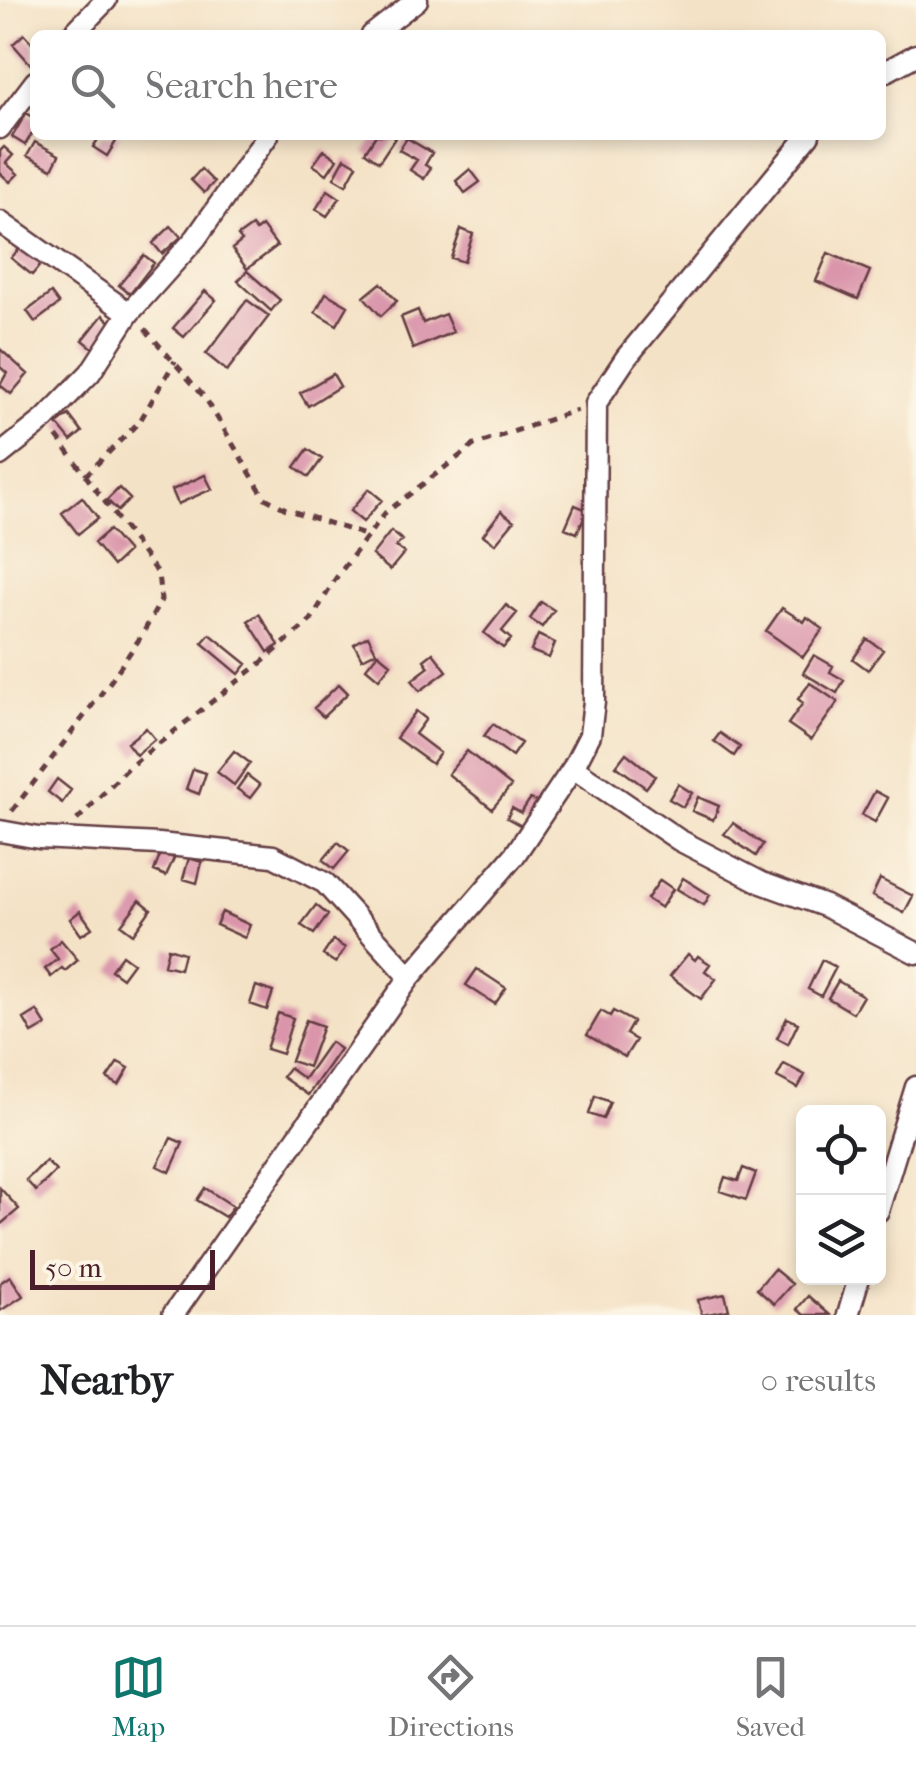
<!DOCTYPE html>
<html lang="en">
<head>
<meta charset="utf-8">
<style>
	body { margin:0; font-family:"IM FELL French Canon",serif; background:#f2f2f2; color:#202124 }
	.controls { position:absolute; right:30px; bottom:30px; display:grid; overflow:hidden; border-radius:15px; box-shadow:0 5px 15px #0003 }
	.controls button { width:90px; height:90px; display:grid; place-items:center; padding:0; border:0; border-bottom:2px solid #e0e0e0; background:#fff; color:#202124; font:50px sans-serif }
	.scale { position:absolute; left:30px; bottom:25px; width:185px; box-sizing:border-box; padding-left:10px; border:5px solid #4a1f2b; border-top:0; font-size:28px; line-height:35px; white-space:nowrap; color:#4a1f2b; -webkit-text-stroke:8px #fcf5e5; paint-order:stroke }
	.list { margin:0; padding:0; list-style:none }
	h2 { display:flex; justify-content:space-between; align-items:center; height:130px; margin:0; padding:0 40px; font-size:42px }
	h2 small { font-size:32px; font-weight:400; color:#757577 }
	.icon { flex:none; width:55px; height:55px; fill:none; stroke:currentColor; stroke-width:2; stroke-linecap:round; stroke-linejoin:round }
	.map { position:relative; flex:none; width:916px; height:1315px; overflow:hidden }
	.search { position:absolute; background:#fff; box-shadow:0 5px 15px #0003; left:30px; right:30px; top:30px; height:110px; display:flex; align-items:center; gap:25px; box-sizing:border-box; padding:0 35px; border-radius:15px; color:#757577; font-size:38px }
	.sheet { height:310px; background:#fff }
	nav { display:flex; justify-content:space-around; align-items:center; box-sizing:border-box; height:140px; border-top:2px solid #e0e0e0; background:#fff; font-size:28px; color:#757577 }
	nav a { display:grid; justify-items:center; gap:5px }
	nav .on { color:#0f766e }
	.map>svg:first-child { display:block }
	.building { fill:#da95ab }
	.lines { fill:none; stroke-linecap:round; stroke-linejoin:round }
	.street-casing { stroke:#643c42; stroke-width:25 }
	.path { stroke:#643c42; stroke-width:5; stroke-dasharray:8 8; stroke-linecap:butt }
	.street { stroke:#fff; stroke-width:20 }
</style>
</head>
<body>
<div class="map">
<svg width="916" height="1315" viewBox="0 0 916 1315">
	<rect width="100%" height="100%" fill="#fcf5e5"/>
	<filter id="ink" filterUnits="userSpaceOnUse"><feTurbulence type="fractalNoise" baseFrequency=".01" numOctaves="2"/><feDisplacementMap in="SourceGraphic" scale="20" xChannelSelector="R" yChannelSelector="G"/><feConvolveMatrix kernelMatrix="1 2 1 2 8 2 1 2 1" color-interpolation-filters="sRGB"/></filter>
	<filter id="wash" filterUnits="userSpaceOnUse"><feTurbulence type="fractalNoise" baseFrequency=".0048" numOctaves="4" result="noise"/><feDisplacementMap in="SourceGraphic" scale="40" xChannelSelector="R" yChannelSelector="G"/><feGaussianBlur stdDeviation="2.25" result="paint"/><feColorMatrix in="noise" values="0 0 0 0 0 0 0 0 0 0 0 0 0 0 0 0 0 1.4 0 .05"/><feComposite in="paint" operator="in"/></filter>
	<g filter="url(#wash)">
		<rect width="100%" height="100%" fill="#f4e2c6"/>
		<g id="blocks">
			<!-- building -->
			<path class="building" d="M 24,34 L 35,46 L 33,67 L 13,44 Z
				M 26,113 L 35,118 L 35,129 L 25,145 L 12,137 Z
				M 101,135 L 120,135 L 107,156 L 93,147 Z
				M 376,135 L 397,135 L 379,162 L 365,152 Z
				M 407,138 L 432,153 L 425,165 L 431,168 L 424,179 L 410,170 L 417,160 L 399,150 Z
				M 35,142 L 59,155 L 52,169 L 27,156 Z
				M 4,147 L 13,155 L 6,163 L 18,174 L 10,182 L 0,173 L 0,151 Z
				M 324,150 L 337,159 L 327,174 L 313,165 Z
				M 345,158 L 357,165 L 346,185 L 334,178 Z
				M 201,169 L 214,182 L 204,193 L 191,180 Z
				M 470,169 L 480,182 L 465,193 L 456,181 Z
				M 328,190 L 340,198 L 327,216 L 316,209 Z
				M 171,226 L 181,237 L 162,254 L 153,243 Z
				M 252,226 L 256,231 L 262,226 L 277,246 L 247,269 L 232,249 L 242,241 L 238,236 Z
				M 461,229 L 473,234 L 464,262 L 451,258 Z
				M 22,246 L 42,263 L 32,275 L 11,258 Z
				M 828,253 L 870,271 L 858,299 L 816,281 Z
				M 144,255 L 154,263 L 130,294 L 119,285 Z
				M 247,271 L 280,300 L 271,311 L 238,281 Z
				M 381,283 L 397,301 L 381,316 L 364,297 Z
				M 205,291 L 216,300 L 184,337 L 173,328 Z
				M 51,293 L 59,304 L 35,322 L 27,311 Z
				M 326,293 L 348,306 L 337,325 L 315,312 Z
				M 247,300 L 269,316 L 227,371 L 206,354 Z
				M 418,310 L 423,323 L 445,314 L 453,332 L 413,349 L 401,317 Z
				M 103,315 L 114,325 L 94,349 L 83,340 Z
				M 0,349 L 28,374 L 11,394 L 0,385 L 7,373 L 0,367 Z
				M 333,374 L 340,386 L 308,406 L 300,393 Z
				M 69,415 L 82,432 L 71,441 L 57,424 Z
				M 308,449 L 322,459 L 309,477 L 295,467 Z
				M 205,475 L 212,489 L 178,504 L 172,490 Z
				M 119,488 L 130,499 L 118,511 L 107,500 Z
				M 369,489 L 382,500 L 363,522 L 350,511 Z
				M 82,497 L 98,518 L 78,534 L 62,513 Z
				M 575,505 L 587,510 L 577,533 L 565,528 Z
				M 501,511 L 514,521 L 495,544 L 483,535 Z
				M 109,530 L 128,552 L 113,566 L 94,543 Z
				M 391,531 L 402,540 L 396,547 L 404,553 L 390,570 L 372,555 Z
				M 541,602 L 554,610 L 542,627 L 530,619 Z
				M 506,605 L 517,613 L 502,631 L 511,639 L 503,648 L 484,633 Z
				M 782,608 L 804,622 L 807,617 L 823,629 L 803,657 L 766,631 Z
				M 259,614 L 279,645 L 268,652 L 248,621 Z
				M 210,634 L 247,664 L 239,674 L 202,643 Z
				M 538,635 L 555,643 L 549,658 L 531,651 Z
				M 368,636 L 376,652 L 362,659 L 354,644 Z
				M 867,639 L 883,650 L 868,670 L 853,659 Z
				M 378,653 L 391,664 L 379,679 L 366,668 Z
				M 433,653 L 447,671 L 420,691 L 412,680 L 429,667 L 424,660 Z
				M 814,655 L 833,666 L 830,672 L 844,680 L 837,693 L 803,673 Z
				M 810,683 L 838,702 L 811,740 L 788,724 L 803,703 L 798,699 Z
				M 339,684 L 348,693 L 323,717 L 314,708 Z
				M 416,711 L 426,719 L 415,734 L 440,753 L 432,764 L 396,738 Z
				M 493,724 L 521,743 L 512,756 L 484,736 Z
				M 146,728 L 155,739 L 136,755 L 127,743 Z
				M 720,733 L 740,747 L 734,756 L 714,741 Z
				M 234,751 L 250,763 L 234,785 L 217,772 Z
				M 467,751 L 511,786 L 492,809 L 448,774 Z
				M 626,753 L 655,776 L 646,788 L 616,766 Z
				M 193,769 L 206,773 L 199,794 L 186,789 Z
				M 247,775 L 260,785 L 250,798 L 237,789 Z
				M 57,779 L 71,790 L 62,803 L 48,792 Z
				M 678,784 L 692,793 L 683,807 L 669,799 Z
				M 875,791 L 888,798 L 875,822 L 862,815 Z
				M 698,797 L 719,806 L 713,820 L 692,811 Z
				M 530,799 L 542,805 L 529,830 L 507,818 L 512,808 L 521,813 Z
				M 733,823 L 763,844 L 756,856 L 724,834 Z
				M 338,842 L 349,851 L 334,869 L 323,860 Z
				M 161,853 L 174,858 L 166,876 L 154,871 Z
				M 189,858 L 202,862 L 197,883 L 183,879 Z
				M 683,878 L 710,895 L 704,905 L 677,889 Z
				M 880,879 L 913,896 L 904,913 L 872,896 Z
				M 660,880 L 673,889 L 661,908 L 647,899 Z
				M 140,900 L 151,909 L 133,934 L 121,925 Z
				M 316,905 L 328,915 L 314,934 L 301,925 Z
				M 80,911 L 92,928 L 81,935 L 70,919 Z
				M 222,912 L 250,925 L 245,938 L 216,925 Z
				M 61,940 L 78,960 L 65,971 L 62,968 L 51,977 L 45,969 L 58,959 L 50,949 Z
				M 333,940 L 345,948 L 336,963 L 323,955 Z
				M 168,948 L 184,953 L 180,969 L 164,965 Z
				M 688,954 L 695,960 L 698,956 L 710,964 L 705,971 L 716,979 L 701,999 L 670,976 Z
				M 122,955 L 133,963 L 122,978 L 111,970 Z
				M 822,960 L 836,967 L 821,996 L 808,989 Z
				M 477,969 L 506,988 L 495,1004 L 466,985 Z
				M 838,981 L 863,996 L 853,1013 L 828,998 Z
				M 256,986 L 273,992 L 267,1010 L 250,1004 Z
				M 37,1011 L 46,1025 L 32,1033 L 24,1019 Z
				M 601,1011 L 610,1016 L 613,1011 L 633,1022 L 626,1034 L 636,1040 L 625,1057 L 587,1035 Z
				M 278,1013 L 293,1018 L 282,1054 L 266,1049 Z
				M 787,1018 L 798,1023 L 788,1044 L 777,1038 Z
				M 306,1020 L 323,1026 L 308,1067 L 291,1061 Z
				M 330,1042 L 340,1049 L 308,1095 L 282,1077 L 289,1068 L 304,1079 Z
				M 118,1062 L 129,1068 L 119,1085 L 107,1078 Z
				M 784,1064 L 805,1075 L 798,1088 L 777,1077 Z
				M 595,1096 L 610,1102 L 603,1119 L 589,1114 Z
				M 171,1138 L 183,1143 L 170,1172 L 157,1166 Z
				M 46,1161 L 56,1171 L 36,1191 L 26,1180 Z
				M 743,1168 L 756,1173 L 746,1200 L 720,1191 L 725,1177 L 738,1181 Z
				M 0,1188 L 19,1209 L 0,1225 Z
				M 205,1188 L 233,1206 L 225,1217 L 197,1200 Z
				M 774,1269 L 792,1284 L 774,1304 L 757,1289 Z
				M 10,1276 L 23,1296 L 0,1311 L 0,1283 Z
				M 725,1294 L 729,1310 L 702,1315 L 698,1300 Z
				M 808,1296 L 830,1315 L 804,1315 L 797,1309 Z"/>
		</g>
	</g>
	<g filter="url(#ink)">
		<use href="#blocks" fill-opacity="0" stroke="#643c42" stroke-width="2.5"/>
		<g class="lines">
			<!-- street casing -->
			<g class="street-casing">
				<path id="street" d="M 72,35 L 106,0
					M 372,35 L 417,0
					M 881,74 L 916,55
					M 0,128 L 35,82
					M 809,135 L 626,358 L 596,403 L 594,702 L 590,735 L 573,768 L 679,840 L 762,883 L 825,906 L 916,953
					M 0,222 L 129,313
					M 0,455 L 45,419 L 90,373 L 129,313 L 196,238 L 268,135
					M 0,831 L 39,838 L 159,844 L 273,856 L 325,883 L 410,977
					M 878,1211 L 916,1087
					M 173,1315 L 410,977 L 514,856 L 573,768
					M 848,1315 L 859,1278"/>
			</g>
			<!-- path -->
			<path class="path" d="M 145,329 L 206,399 L 265,498 L 286,509 L 368,536
				M 85,476 L 140,421 L 175,361
				M 12,811 L 110,682 L 142,635 L 161,600 L 158,574 L 55,434
				M 77,820 L 129,767 L 261,663 L 311,620 L 336,578 L 385,513 L 474,445 L 577,410"/>
			<!-- street -->
			<use href="#street" class="street"/>
		</g>
	</g>
</svg>
<div class="controls">
<button><svg class="icon" aria-label="locate" viewBox="0 0 24 24"><circle cx="12" cy="12" r="6"/><path d="M12 2v4M12 18v4M2 12h4M18 12h4"/></svg></button>
<button><svg class="icon" aria-label="layers" viewBox="0 0 24 24"><path d="M12 4l9 5-9 5-9-5zM3 14l9 5 9-5"/></svg></button>
</div>
<div class="scale">50 m</div>
<div class="search"><svg class="icon" aria-label="search" viewBox="0 0 24 24"><circle cx="10" cy="10" r="6"/><path d="M15 15l6 6"/></svg>Search here</div>
</div>
<section class="sheet">
<h2>Nearby<small>0 results</small></h2>
<ul class="list">
</ul>
</section>
<nav>
<a class="on"><svg class="icon" aria-label="map" viewBox="0 0 24 24"><path d="M3 6l6-2 6 2 6-2v14l-6 2-6-2-6 2zM9 4v14M15 6v14"/></svg>Map</a>
<a><svg class="icon" aria-label="directions" viewBox="0 0 24 24"><path d="M12 3l9 9-9 9-9-9zM9 14v-3h6M13 9l2 2-2 2"/></svg>Directions</a>
<a><svg class="icon" aria-label="saved" viewBox="0 0 24 24"><path d="M7 4h10v16l-5-4-5 4z"/></svg>Saved</a>
</nav>
</body>
</html>
